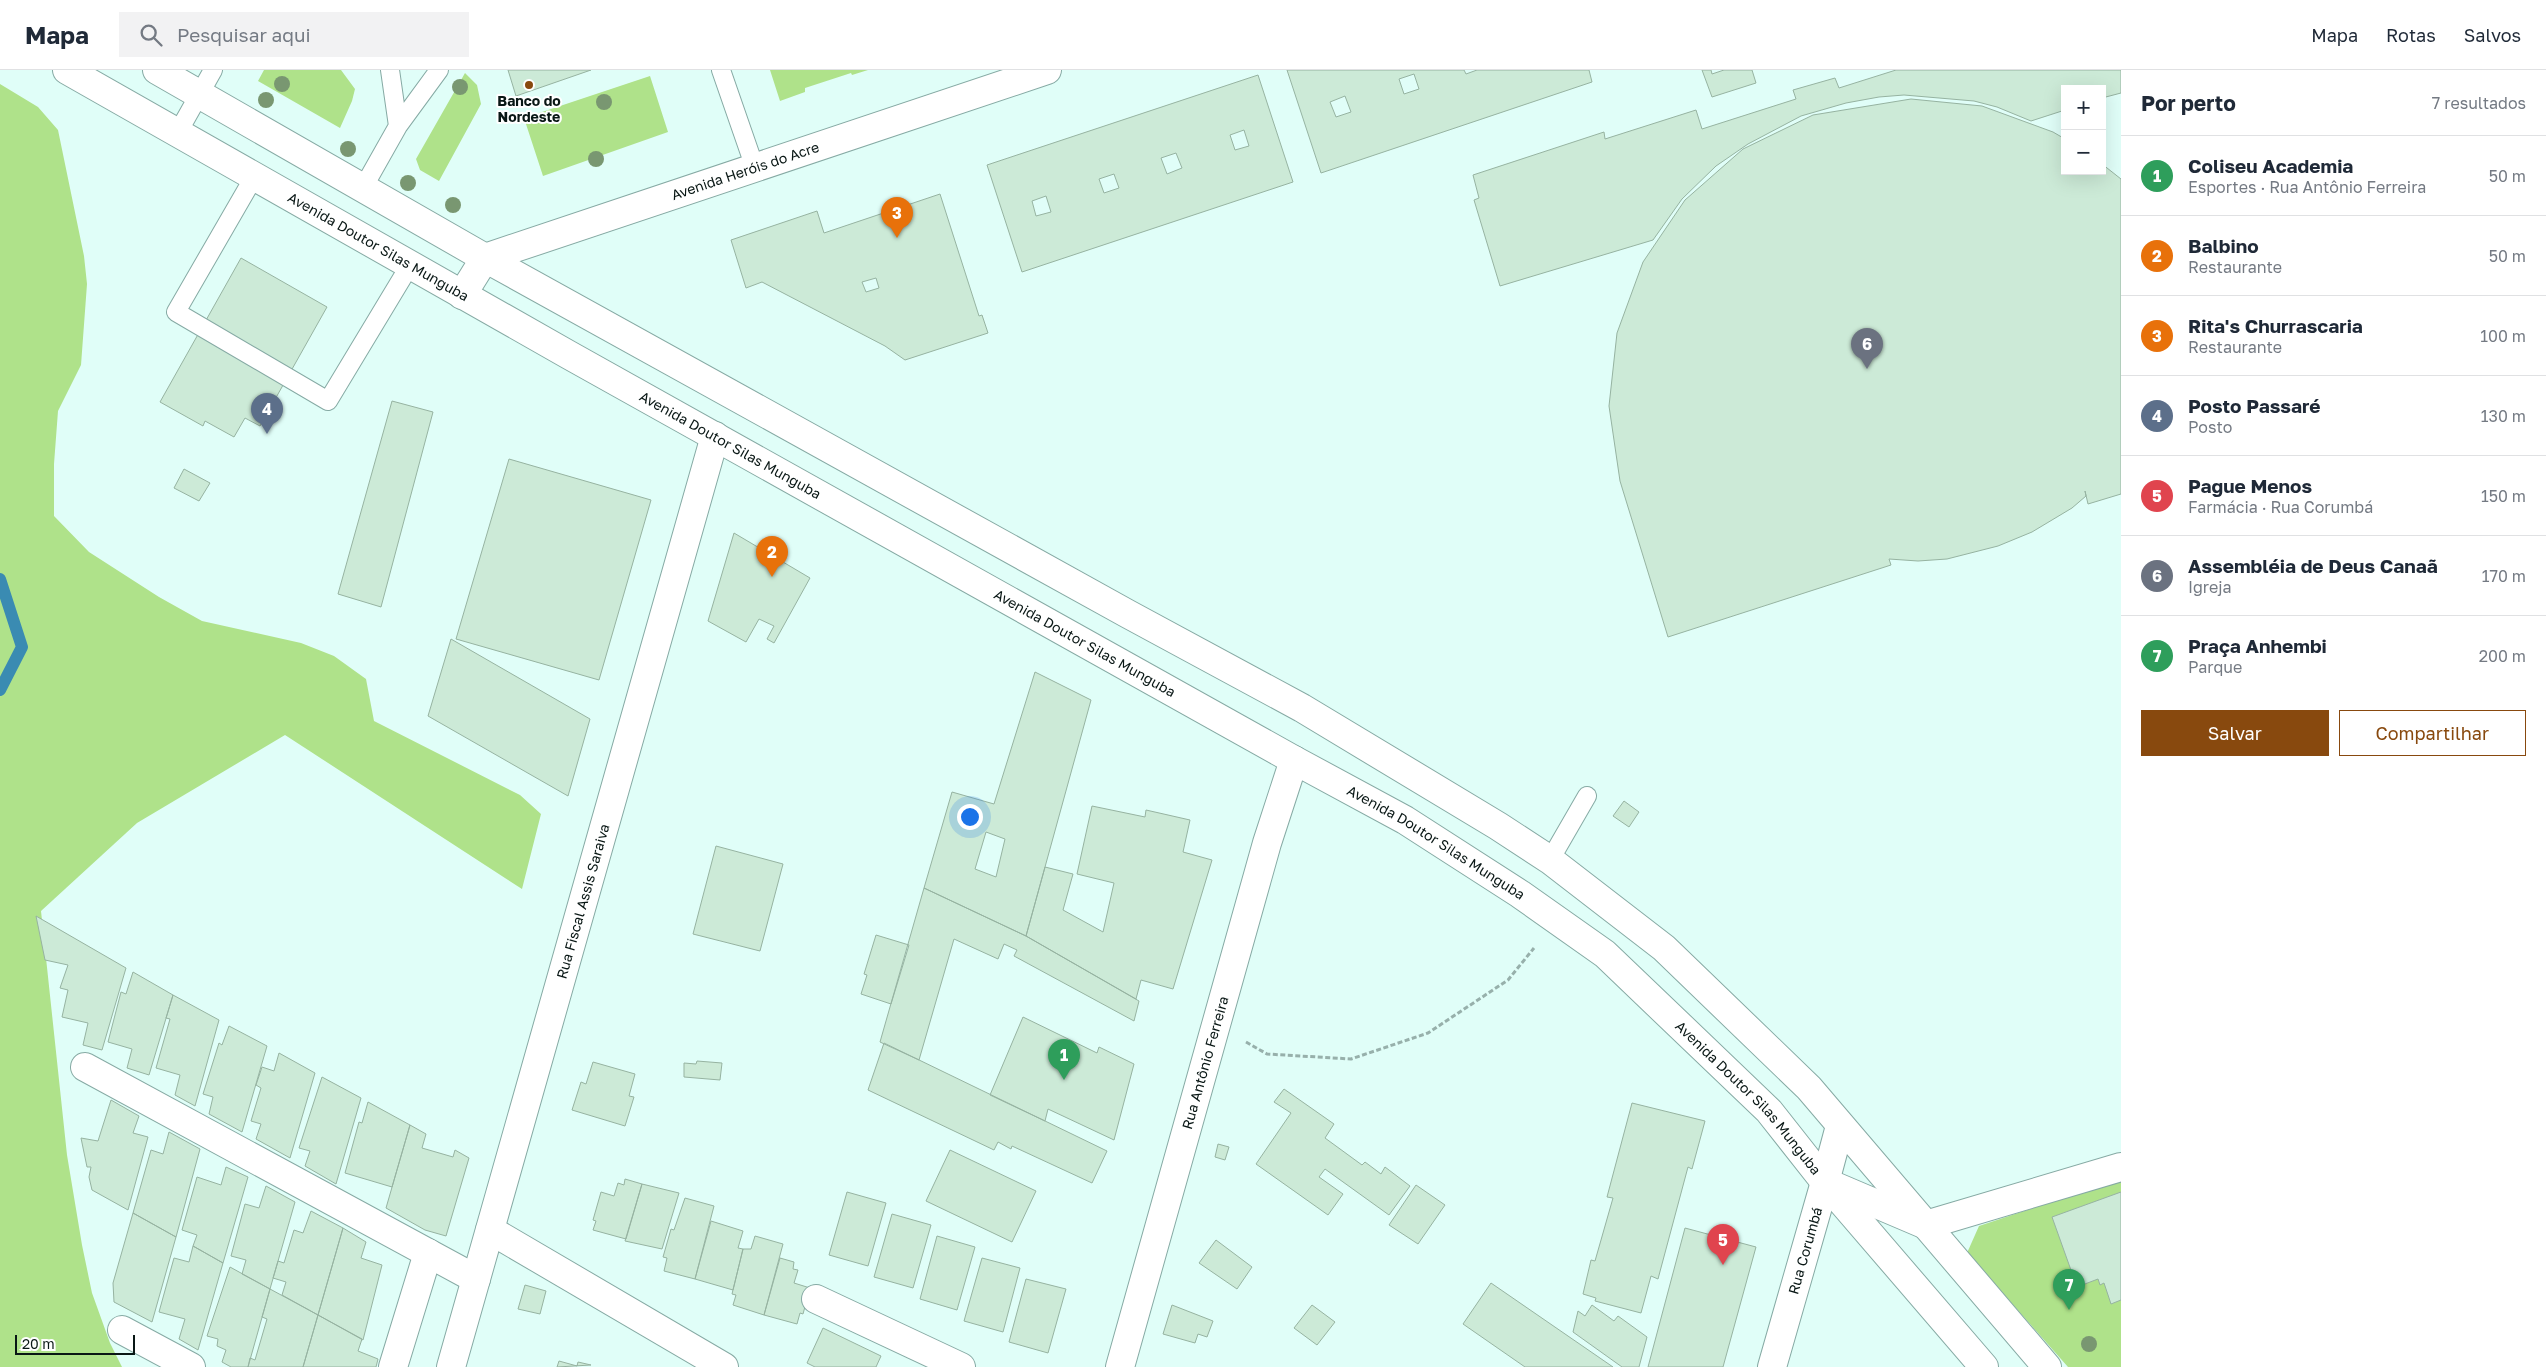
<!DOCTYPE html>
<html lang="pt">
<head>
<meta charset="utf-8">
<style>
	body { margin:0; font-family:"Golos Text",sans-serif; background:#f2f2f3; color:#1f2937 }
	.controls { position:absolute; right:15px; top:15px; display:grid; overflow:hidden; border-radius:0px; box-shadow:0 5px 20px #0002 }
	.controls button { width:45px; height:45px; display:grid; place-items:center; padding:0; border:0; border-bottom:1px solid #e0e1e3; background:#fff; color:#1f2937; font:25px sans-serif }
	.scale { position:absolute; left:15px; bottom:12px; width:120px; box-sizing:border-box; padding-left:5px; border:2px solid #091715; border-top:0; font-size:14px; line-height:18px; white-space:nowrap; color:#091715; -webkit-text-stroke:4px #fff; paint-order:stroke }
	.you { position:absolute; left:969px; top:746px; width:18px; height:18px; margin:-12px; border:4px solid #fff; border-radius:50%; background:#1a73e8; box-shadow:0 0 0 8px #1a73e833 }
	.badge { display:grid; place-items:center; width:32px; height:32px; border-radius:50%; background:#88490e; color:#fff; font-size:16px; font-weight:700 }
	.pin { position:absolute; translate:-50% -41px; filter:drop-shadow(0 1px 2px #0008) }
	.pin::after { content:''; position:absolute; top:26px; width:18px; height:15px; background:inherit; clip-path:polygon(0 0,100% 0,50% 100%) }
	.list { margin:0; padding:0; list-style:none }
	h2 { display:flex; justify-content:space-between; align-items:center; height:65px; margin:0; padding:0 20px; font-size:21px }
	h2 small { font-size:16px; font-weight:400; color:#747a83 }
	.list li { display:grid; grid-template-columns:32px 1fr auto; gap:15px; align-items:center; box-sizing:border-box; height:80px; padding:0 20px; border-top:1px solid #e0e1e3 }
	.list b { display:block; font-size:19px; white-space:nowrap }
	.list p { margin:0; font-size:16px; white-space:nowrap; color:#747a83 }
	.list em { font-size:16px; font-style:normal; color:#747a83 }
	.actions { display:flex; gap:10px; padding:15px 20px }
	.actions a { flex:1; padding:11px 0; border:1px solid #88490e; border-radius:0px; text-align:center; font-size:18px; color:#88490e }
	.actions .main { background:#88490e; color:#fff }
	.icon { flex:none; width:28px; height:28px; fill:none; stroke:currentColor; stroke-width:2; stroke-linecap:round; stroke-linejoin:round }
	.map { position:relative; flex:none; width:2121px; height:1297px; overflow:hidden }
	header { display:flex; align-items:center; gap:30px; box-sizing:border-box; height:70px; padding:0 25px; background:#fff; border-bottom:1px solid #e0e1e3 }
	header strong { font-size:24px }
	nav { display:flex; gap:28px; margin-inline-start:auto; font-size:18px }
	.search { width:350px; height:45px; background:#f2f2f3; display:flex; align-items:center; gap:12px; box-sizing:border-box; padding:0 18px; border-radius:0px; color:#747a83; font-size:19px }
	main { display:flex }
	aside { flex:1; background:#fff }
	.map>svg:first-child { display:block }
	.green { fill:#afe28a }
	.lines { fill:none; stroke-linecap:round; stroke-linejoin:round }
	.stream { stroke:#3a8bb2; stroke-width:12 }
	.building { fill:#ccead7; stroke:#96b3a1; fill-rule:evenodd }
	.service-casing { stroke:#86aaa4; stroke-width:20 }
	.minor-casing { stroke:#86aaa4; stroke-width:30 }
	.primary-casing { stroke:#86aaa4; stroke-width:30 }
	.path { stroke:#97b0ab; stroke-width:3; stroke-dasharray:5 2.5; stroke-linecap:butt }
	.service { stroke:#fff; stroke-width:18 }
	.minor { stroke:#fff; stroke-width:28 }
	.primary { stroke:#fff; stroke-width:28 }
	.tree { fill:#799771 }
	.poi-dot { fill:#88490e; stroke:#fff; stroke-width:2 }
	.labels { text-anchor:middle; stroke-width:4; stroke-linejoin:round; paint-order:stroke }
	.poi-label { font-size:14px; font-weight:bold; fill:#091715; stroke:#fff }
	.street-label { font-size:14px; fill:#091715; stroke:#fff }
</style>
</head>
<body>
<header>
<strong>Mapa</strong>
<div class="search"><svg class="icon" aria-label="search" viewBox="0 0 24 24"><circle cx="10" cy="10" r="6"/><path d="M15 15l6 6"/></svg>Pesquisar aqui</div>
<nav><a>Mapa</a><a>Rotas</a><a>Salvos</a></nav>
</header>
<main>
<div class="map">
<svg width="2121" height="1297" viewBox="0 0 2121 1297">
	<rect width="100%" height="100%" fill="#e0fef8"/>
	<!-- green -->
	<path class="green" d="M 264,0 L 341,0 L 355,19 L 352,31 L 340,58 L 258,11 Z
		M 770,0 L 868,0 L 852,5 L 851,3 L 805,18 L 805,22 L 780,31 Z
		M 465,3 L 477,15 L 481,34 L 439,111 L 420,100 L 416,89 Z
		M 650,6 L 668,62 L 543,106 L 524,48 Z
		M 0,14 L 38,37 L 58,60 L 84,186 L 87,214 L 81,295 L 58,341 L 54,394 L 54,446 L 89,482 L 159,527 L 202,551 L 301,573 L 334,586 L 366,609 L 374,651 L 520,725 L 541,744 L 522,819 L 285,665 L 137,753 L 41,841 L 67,1085 L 82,1175 L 92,1223 L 110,1273 L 122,1297 L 0,1297 Z
		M 2121,1109 L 2121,1297 L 2068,1297 L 1967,1183 L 1979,1156 Z"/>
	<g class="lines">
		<!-- stream -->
		<path class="stream" d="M 0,509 L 22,577 L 0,620"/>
	</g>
	<!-- building -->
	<path class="building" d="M 508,0 L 591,0 L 516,26 Z
		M 1287,0 L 1464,0 L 1466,4 L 1477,0 L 1589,0 L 1592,12 L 1321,103 ZM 1414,4 L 1419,19 L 1404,24 L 1399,9 ZM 1345,26 L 1351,42 L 1336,47 L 1330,32 Z
		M 1702,0 L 1711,0 L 1712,4 L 1724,0 L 1752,0 L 1756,13 L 1712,27 Z
		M 1896,0 L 2121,0 L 2121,23 L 2102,28 L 2102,19 L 2065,19 L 2065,40 L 2031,51 L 1997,37 L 1974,31 L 1904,25 L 1879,27 L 1846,33 L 1801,46 L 1748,74 L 1716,96 L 1682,129 L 1653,170 L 1500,216 L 1474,130 L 1479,128 L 1473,105 L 1604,62 L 1605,69 L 1696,40 L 1702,59 L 1796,29 L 1793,20 L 1835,8 L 1839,18 Z
		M 1258,5 L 1293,112 L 1022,202 L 987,95 ZM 1244,60 L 1249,76 L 1235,80 L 1230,65 ZM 1176,83 L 1182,98 L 1167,104 L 1161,88 ZM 1114,104 L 1119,118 L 1104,123 L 1099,109 ZM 1046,126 L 1051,142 L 1036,146 L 1032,131 Z
		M 1911,29 L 1982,36 L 2053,62 L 2065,69 L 2065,101 L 2102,101 L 2102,94 L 2121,109 L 2121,424 L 2088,434 L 2085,421 L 2086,426 L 2072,438 L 2032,462 L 1998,476 L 1947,489 L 1918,491 L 1889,489 L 1891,495 L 1668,567 L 1620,411 L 1609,336 L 1617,263 L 1643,192 L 1685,130 L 1743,79 L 1813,45 Z
		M 940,124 L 979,246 L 982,245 L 988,263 L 905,290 L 885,276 L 762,212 L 746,218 L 731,170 L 817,141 L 824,163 ZM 876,208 L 879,218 L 866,222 L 862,212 Z
		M 241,188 L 327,237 L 260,356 L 245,348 L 234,367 L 205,351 L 203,356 L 160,332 Z
		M 392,331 L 433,342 L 381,537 L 338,524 Z
		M 509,389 L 651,430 L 599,610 L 456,569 Z
		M 184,399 L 210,413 L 199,431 L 174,418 Z
		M 734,463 L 810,508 L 774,573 L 767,569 L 774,556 L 759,549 L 746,572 L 708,551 Z
		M 451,569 L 590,649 L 568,726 L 428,646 Z
		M 1035,602 L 1091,630 L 1026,866 L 924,818 L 952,722 L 994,734 ZM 986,762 L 1005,769 L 996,807 L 975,799 Z
		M 1624,731 L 1639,742 L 1629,757 L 1613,746 Z
		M 1092,736 L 1145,747 L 1146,740 L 1190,750 L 1183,782 L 1212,790 L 1173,919 L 1141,910 L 1136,929 L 1026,866 L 1045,797 L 1073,804 L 1063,840 L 1103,862 L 1114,813 L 1077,804 Z
		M 716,776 L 783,794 L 760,881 L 693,864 Z
		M 924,818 L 1026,866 L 1139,931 L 1134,951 L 1014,886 L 1017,880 L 1004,874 L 998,889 L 954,869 L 919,990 L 880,972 Z
		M 36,846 L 126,898 L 102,980 L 83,975 L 88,953 L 62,947 L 68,920 L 60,918 L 68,895 L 45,890 Z
		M 876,865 L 909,875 L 891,934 L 861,924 L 867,905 L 864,904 Z
		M 133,902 L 173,925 L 149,1005 L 127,998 L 132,979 L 108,972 L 121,922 L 126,924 Z
		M 173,925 L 219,950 L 195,1036 L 175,1025 L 180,1005 L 156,998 L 170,949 L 166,948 Z
		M 1023,947 L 1097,983 L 1099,977 L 1134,994 L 1114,1070 L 1048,1039 L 1045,1051 L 990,1025 Z
		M 229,956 L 267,976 L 242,1062 L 209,1044 L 213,1027 L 203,1024 L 219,973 L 222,975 Z
		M 884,973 L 1107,1081 L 1092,1113 L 1012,1076 L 1011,1079 L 998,1072 L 994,1080 L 868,1020 Z
		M 279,983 L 315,1003 L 290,1088 L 256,1069 L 261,1054 L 251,1051 L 261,1018 L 256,1015 L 262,997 L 274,1001 Z
		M 697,991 L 722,993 L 720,1010 L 684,1007 L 684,993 L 696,994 Z
		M 593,992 L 635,1004 L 629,1026 L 634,1027 L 625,1056 L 572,1040 L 581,1012 L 586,1014 Z
		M 322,1007 L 361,1028 L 336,1114 L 305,1096 L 310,1081 L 299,1078 Z
		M 1284,1019 L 1334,1054 L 1325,1068 L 1362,1095 L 1365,1092 L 1381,1104 L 1385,1097 L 1410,1116 L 1389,1145 L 1325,1099 L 1319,1107 L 1343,1124 L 1328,1145 L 1256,1094 L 1291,1043 L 1274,1032 Z
		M 111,1030 L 139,1046 L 133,1063 L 148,1067 L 128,1140 L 92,1120 L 89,1107 L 91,1097 L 87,1097 L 81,1068 L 98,1071 Z
		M 368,1032 L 410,1055 L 392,1117 L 345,1103 L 359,1052 L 362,1053 Z
		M 1632,1033 L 1705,1051 L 1692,1099 L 1688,1097 L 1658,1209 L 1651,1206 L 1641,1243 L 1595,1231 L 1596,1228 L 1583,1224 L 1591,1190 L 1595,1191 L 1613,1128 L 1607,1127 Z
		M 410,1055 L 426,1064 L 422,1078 L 453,1087 L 455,1080 L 469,1088 L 446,1166 L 425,1160 L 386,1138 Z
		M 169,1062 L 200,1079 L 176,1167 L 133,1143 L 151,1080 L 163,1084 Z
		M 1218,1074 L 1229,1077 L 1225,1090 L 1215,1087 Z
		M 950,1080 L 1036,1121 L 1012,1172 L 926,1131 Z
		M 226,1097 L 248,1107 L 223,1193 L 193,1176 L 197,1165 L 182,1160 L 197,1107 L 221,1115 Z
		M 625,1109 L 642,1114 L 626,1169 L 593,1160 L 596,1151 L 593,1150 L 601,1122 L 614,1126 L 618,1113 L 624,1115 Z
		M 642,1114 L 679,1123 L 662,1179 L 625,1171 Z
		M 1416,1115 L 1445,1135 L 1418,1174 L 1389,1155 Z
		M 266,1116 L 295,1132 L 270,1219 L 242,1204 L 246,1190 L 231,1186 L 245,1134 L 259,1138 Z
		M 847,1122 L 886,1133 L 868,1196 L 829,1185 Z
		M 2121,1122 L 2121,1230 L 2111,1234 L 2104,1213 L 2100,1215 L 2098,1209 L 2077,1217 L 2052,1147 Z
		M 685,1128 L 714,1136 L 695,1209 L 664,1201 L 667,1188 L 663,1187 L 671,1159 L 674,1160 Z
		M 311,1141 L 343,1158 L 318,1245 L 282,1225 L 286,1212 L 273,1208 L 278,1191 L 284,1193 L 294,1160 L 303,1163 Z
		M 133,1143 L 176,1167 L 152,1252 L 114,1232 L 113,1213 Z
		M 892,1144 L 931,1155 L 913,1218 L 874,1207 Z
		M 711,1151 L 743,1161 L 738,1178 L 743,1179 L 733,1220 L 695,1209 Z
		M 343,1158 L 366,1172 L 361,1188 L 382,1195 L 363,1270 L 318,1245 Z
		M 1685,1158 L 1756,1177 L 1723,1297 L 1648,1297 Z
		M 755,1166 L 783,1174 L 764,1245 L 733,1235 L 736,1225 L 732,1224 L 743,1179 L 751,1179 Z
		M 937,1166 L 975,1177 L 957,1240 L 920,1229 Z
		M 1216,1170 L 1252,1197 L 1237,1219 L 1199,1193 Z
		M 193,1176 L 223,1193 L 198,1280 L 179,1269 L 185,1249 L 159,1242 L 174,1188 L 189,1192 Z
		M 780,1188 L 794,1192 L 793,1199 L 798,1200 L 794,1213 L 810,1218 L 803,1244 L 800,1243 L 797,1254 L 764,1245 Z
		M 982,1188 L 1020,1198 L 1003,1262 L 964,1251 Z
		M 230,1197 L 270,1219 L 248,1297 L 231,1297 L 222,1292 L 226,1280 L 217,1276 L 218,1269 L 207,1266 Z
		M 1026,1209 L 1066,1219 L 1048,1283 L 1009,1272 Z
		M 1491,1213 L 1613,1297 L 1525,1297 L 1463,1254 Z
		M 525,1215 L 546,1221 L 540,1244 L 518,1239 Z
		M 270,1219 L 318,1245 L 303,1297 L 248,1297 L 250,1288 L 255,1290 L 267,1249 L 262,1247 Z
		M 1172,1235 L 1213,1251 L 1207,1267 L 1198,1264 L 1195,1273 L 1163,1264 Z
		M 1312,1235 L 1335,1252 L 1317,1275 L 1294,1258 Z
		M 1592,1235 L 1614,1251 L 1618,1246 L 1647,1267 L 1639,1297 L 1622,1297 L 1573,1262 L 1578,1241 L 1585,1246 Z
		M 318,1245 L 362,1269 L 358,1281 L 378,1289 L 376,1297 L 303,1297 Z
		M 823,1258 L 881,1286 L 876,1297 L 815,1297 L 807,1293 Z
		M 559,1291 L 577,1296 L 578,1292 L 591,1295 L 557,1297 Z"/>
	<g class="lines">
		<!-- service casing -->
		<g class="service-casing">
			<path id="service" d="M 390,0 L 398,56
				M 721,0 L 755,98
				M 177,64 L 213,0
				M 254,107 L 176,242 L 328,331 L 410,195
				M 363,118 L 398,56 L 439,0
				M 1550,790 L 1587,726"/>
		</g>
		<!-- minor casing -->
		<g class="minor-casing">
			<g id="minor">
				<path id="s1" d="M 462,225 L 485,188 L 1047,0"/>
				<path d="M 85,997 L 476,1209"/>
				<path d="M 490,1160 L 724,1297"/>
				<path d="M 816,1229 L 961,1297"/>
				<path d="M 122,1260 L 191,1297"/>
				<path d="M 393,1297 L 428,1183"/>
				<path id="s2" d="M 451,1297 L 715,366"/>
				<path id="s3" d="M 1120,1297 L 1267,773 L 1294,690"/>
				<path id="s4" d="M 1772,1297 L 1825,1112 L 1926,1155 L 2121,1097"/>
			</g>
		</g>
		<!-- primary casing -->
		<g class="primary-casing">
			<g id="primary">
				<path id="s5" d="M 67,0 L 569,285 L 1294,690 L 1405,750 L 1520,824 L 1605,884 L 1769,1041 L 1825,1112 L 1984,1297"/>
				<path d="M 157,0 L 485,188 L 1128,544 L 1302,638 L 1498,756 L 1550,790 L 1664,878 L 1809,1018 L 2047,1297"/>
				<path d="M 1825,1112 L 1840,1056"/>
			</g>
		</g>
		<!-- path -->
		<path class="path" d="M 1246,972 L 1267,984 L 1351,989 L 1428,963 L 1508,910 L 1534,878"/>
		<!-- service -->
		<use href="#service" class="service"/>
		<!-- minor -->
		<use href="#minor" class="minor"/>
		<!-- primary -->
		<use href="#primary" class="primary"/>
	</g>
	<!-- trees -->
	<g class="tree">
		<circle cx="282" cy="14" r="8"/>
		<circle cx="460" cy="17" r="8"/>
		<circle cx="266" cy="30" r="8"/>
		<circle cx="604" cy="32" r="8"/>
		<circle cx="348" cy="79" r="8"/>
		<circle cx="596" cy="89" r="8"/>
		<circle cx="408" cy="113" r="8"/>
		<circle cx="453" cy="135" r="8"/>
		<circle cx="2089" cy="1274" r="8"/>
	</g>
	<!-- markers -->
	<circle class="poi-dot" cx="529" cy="15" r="5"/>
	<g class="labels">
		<!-- poi labels -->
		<g class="poi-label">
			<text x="529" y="36">Banco do<tspan x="529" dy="16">Nordeste</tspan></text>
		</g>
		<!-- street labels -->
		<g class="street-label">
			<text dy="5" stroke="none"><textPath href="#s1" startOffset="318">Avenida Heróis do Acre</textPath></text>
			<text dy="5" stroke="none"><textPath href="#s5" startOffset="358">Avenida Doutor Silas Munguba</textPath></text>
			<text dy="5" stroke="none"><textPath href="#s5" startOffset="762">Avenida Doutor Silas Munguba</textPath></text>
			<text dy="5" stroke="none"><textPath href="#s5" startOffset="1168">Avenida Doutor Silas Munguba</textPath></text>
			<text dy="5" stroke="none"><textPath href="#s5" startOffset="1572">Avenida Doutor Silas Munguba</textPath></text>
			<text dy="5" stroke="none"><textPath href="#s2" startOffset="484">Rua Fiscal Assis Saraiva</textPath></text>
			<text dy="5" stroke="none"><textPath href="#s3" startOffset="316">Rua Antônio Ferreira</textPath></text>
			<text dy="5" stroke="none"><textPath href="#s5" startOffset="1978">Avenida Doutor Silas Munguba</textPath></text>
			<text dy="5" stroke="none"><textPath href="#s4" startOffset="121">Rua Corumbá</textPath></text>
		</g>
	</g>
</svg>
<div class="controls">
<button>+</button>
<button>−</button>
</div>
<div class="scale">20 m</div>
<div class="you"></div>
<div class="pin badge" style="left:1064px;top:1010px;background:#2e9e5b">1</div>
<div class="pin badge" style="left:772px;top:507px;background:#e8710a">2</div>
<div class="pin badge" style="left:897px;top:168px;background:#e8710a">3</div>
<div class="pin badge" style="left:267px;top:364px;background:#5c6f8a">4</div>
<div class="pin badge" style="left:1723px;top:1195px;background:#e0444e">5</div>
<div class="pin badge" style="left:1867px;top:299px;background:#6b7280">6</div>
<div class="pin badge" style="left:2069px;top:1240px;background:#2e9e5b">7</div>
</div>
<aside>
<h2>Por perto<small>7 resultados</small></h2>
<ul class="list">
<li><span class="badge" style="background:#2e9e5b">1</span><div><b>Coliseu Academia</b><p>Esportes · Rua Antônio Ferreira</p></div><em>50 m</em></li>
<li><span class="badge" style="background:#e8710a">2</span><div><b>Balbino</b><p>Restaurante</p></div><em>50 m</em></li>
<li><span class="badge" style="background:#e8710a">3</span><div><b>Rita's Churrascaria</b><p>Restaurante</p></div><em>100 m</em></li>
<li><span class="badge" style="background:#5c6f8a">4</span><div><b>Posto Passaré</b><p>Posto</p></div><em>130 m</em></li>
<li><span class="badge" style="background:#e0444e">5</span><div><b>Pague Menos</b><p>Farmácia · Rua Corumbá</p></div><em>150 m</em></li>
<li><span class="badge" style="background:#6b7280">6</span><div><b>Assembléia de Deus Canaã</b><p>Igreja</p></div><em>170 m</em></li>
<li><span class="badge" style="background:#2e9e5b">7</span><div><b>Praça Anhembi</b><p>Parque</p></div><em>200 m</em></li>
</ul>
<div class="actions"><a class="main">Salvar</a><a>Compartilhar</a></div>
</aside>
</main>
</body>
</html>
